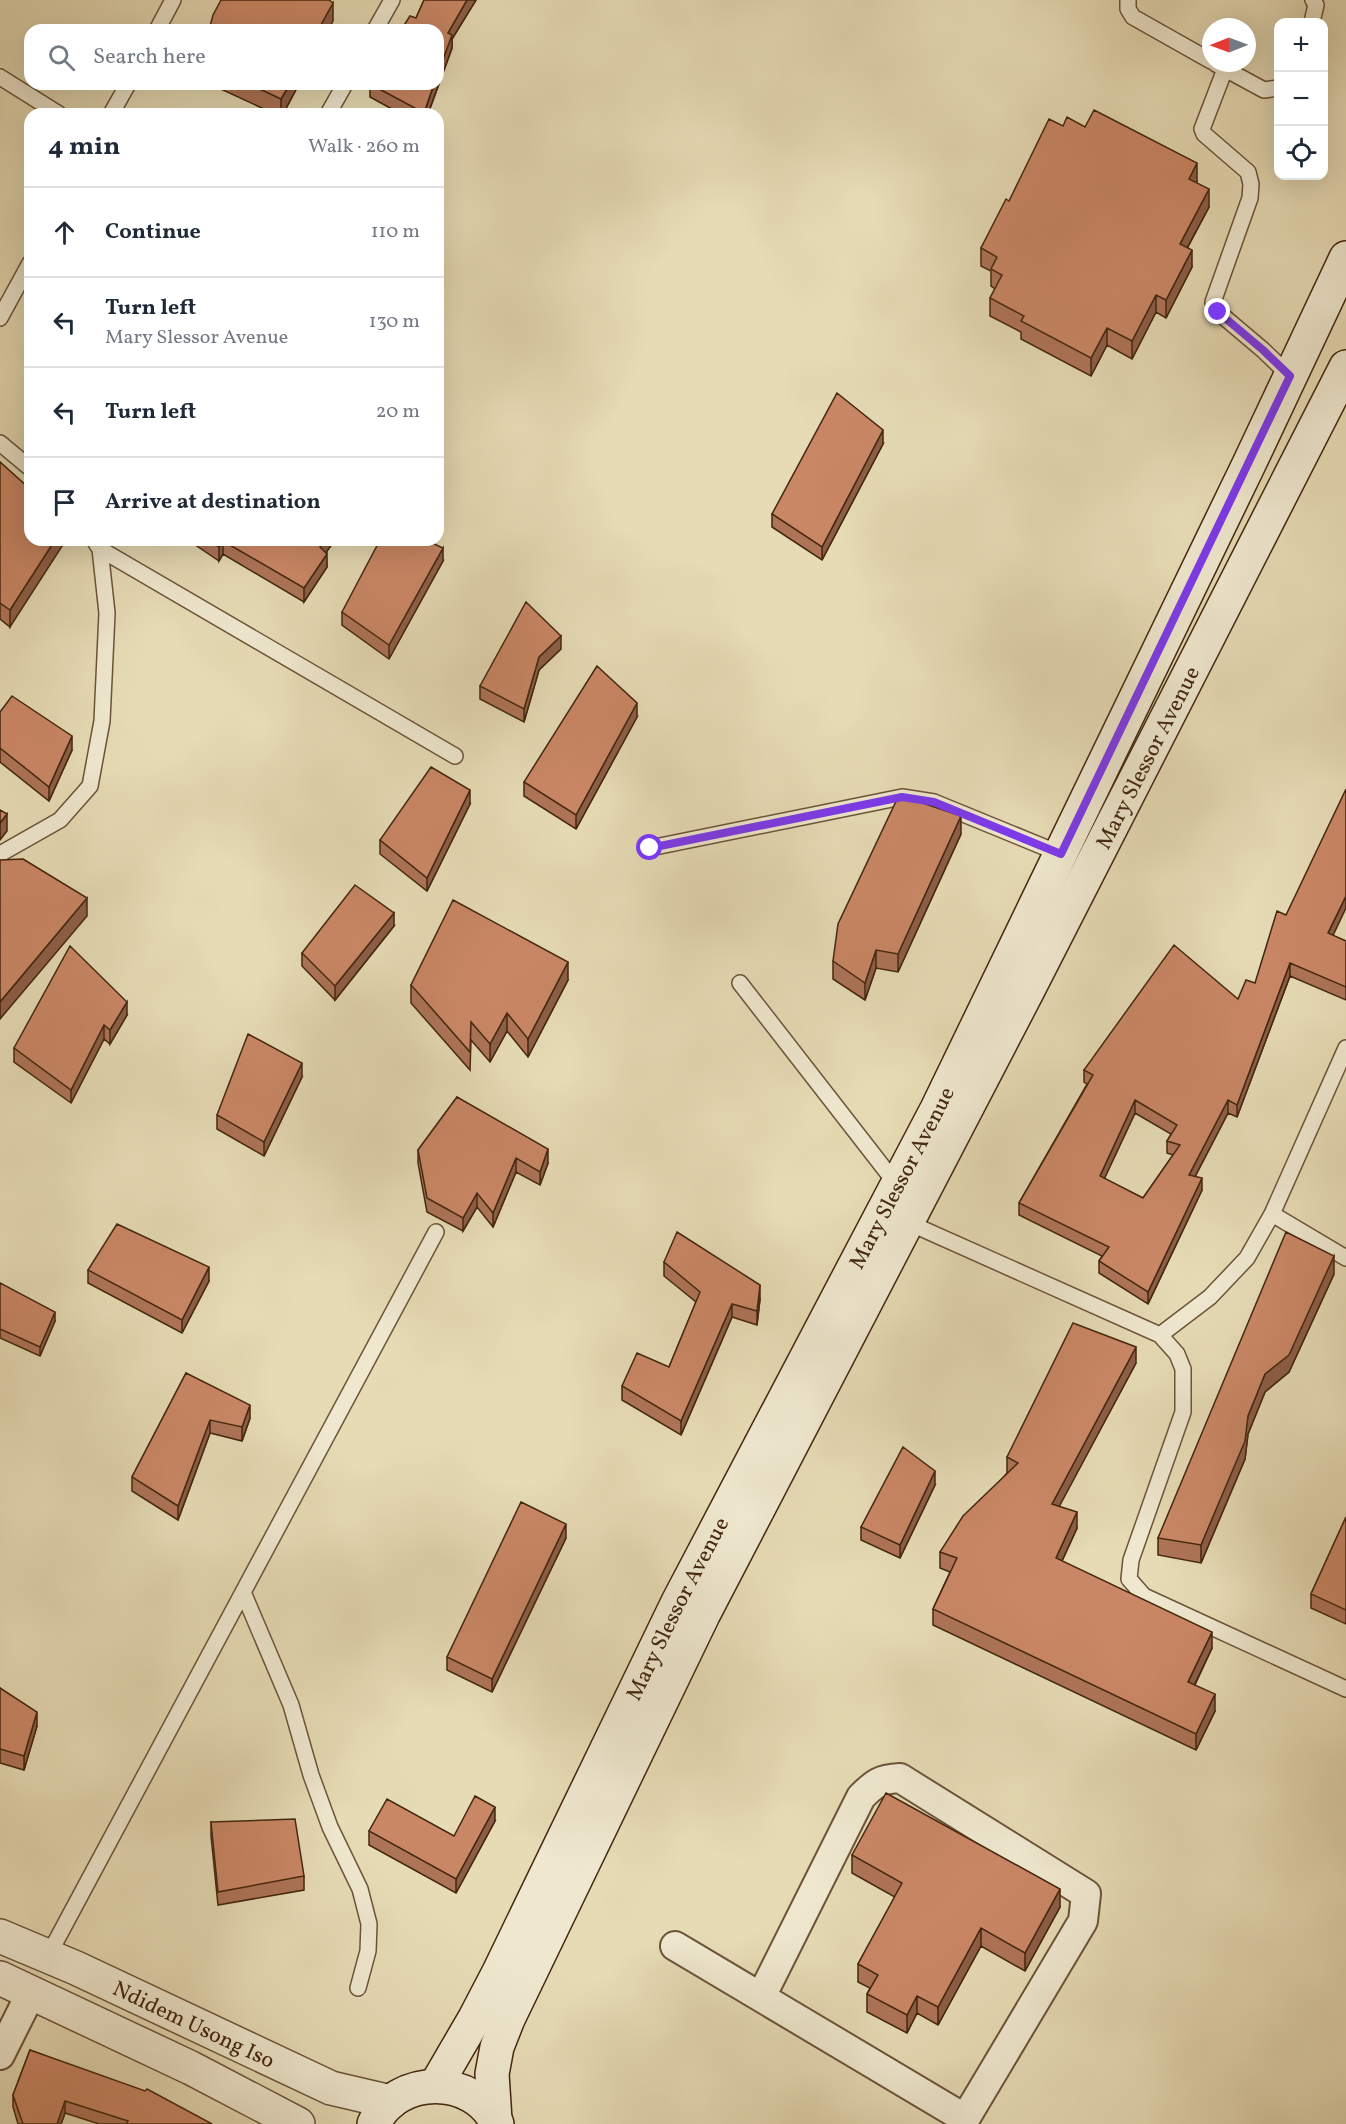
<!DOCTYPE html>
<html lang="en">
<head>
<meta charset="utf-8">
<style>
	body { margin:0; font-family:Vollkorn,serif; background:#f2f2f3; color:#1f2937 }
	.controls { position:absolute; right:18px; top:18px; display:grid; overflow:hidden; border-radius:12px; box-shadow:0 6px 24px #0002 }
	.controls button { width:54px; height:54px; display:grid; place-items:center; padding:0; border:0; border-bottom:2px solid #e0e1e3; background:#fff; color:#1f2937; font:30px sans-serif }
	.compass { position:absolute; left:1202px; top:18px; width:54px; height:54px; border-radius:50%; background:#fff; box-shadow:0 6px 24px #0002; rotate:269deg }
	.stop { position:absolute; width:18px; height:18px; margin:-14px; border:4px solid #7c3aed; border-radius:50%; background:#fff }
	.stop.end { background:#7c3aed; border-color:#fff; box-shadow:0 2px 6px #0008 }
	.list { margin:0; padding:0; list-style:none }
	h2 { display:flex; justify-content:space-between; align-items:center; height:78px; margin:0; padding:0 24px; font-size:26px }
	h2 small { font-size:20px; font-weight:400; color:#747a83 }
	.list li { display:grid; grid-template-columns:39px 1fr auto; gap:18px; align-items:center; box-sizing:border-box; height:90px; padding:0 24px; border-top:2px solid #e0e1e3 }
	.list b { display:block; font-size:22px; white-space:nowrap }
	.list p { margin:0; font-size:20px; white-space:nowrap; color:#747a83 }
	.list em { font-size:20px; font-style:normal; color:#747a83 }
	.icon { flex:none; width:33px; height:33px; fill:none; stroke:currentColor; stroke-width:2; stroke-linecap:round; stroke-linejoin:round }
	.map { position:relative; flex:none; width:1346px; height:2124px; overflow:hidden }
	.search { position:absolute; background:#fff; box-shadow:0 6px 24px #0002; left:24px; top:24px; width:420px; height:66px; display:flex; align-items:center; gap:15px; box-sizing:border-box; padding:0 21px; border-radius:18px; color:#747a83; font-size:22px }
	.panel { position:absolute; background:#fff; box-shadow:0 6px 24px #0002; left:24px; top:108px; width:420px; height:438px; border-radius:18px }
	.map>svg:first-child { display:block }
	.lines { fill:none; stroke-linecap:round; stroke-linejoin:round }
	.service-casing { stroke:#6c5438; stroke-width:18 }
	.minor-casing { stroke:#6c5438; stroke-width:32 }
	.tertiary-casing { stroke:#6c5438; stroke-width:36 }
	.secondary-casing { stroke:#43270e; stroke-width:36 }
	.service { stroke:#efe8cf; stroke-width:15 }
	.minor { stroke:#efe8cf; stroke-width:28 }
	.tertiary { stroke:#efe8cf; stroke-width:33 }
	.secondary { stroke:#efe8cf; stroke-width:33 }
	.wall { fill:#ae7458; stroke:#43270e; stroke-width:1.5; fill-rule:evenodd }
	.shaded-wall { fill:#8d5e47; stroke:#43270e; stroke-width:1.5 }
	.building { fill:#ca8766; stroke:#43270e; stroke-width:1.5; fill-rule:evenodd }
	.route { stroke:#7c3aed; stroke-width:8 }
	.labels { text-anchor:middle; stroke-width:5; stroke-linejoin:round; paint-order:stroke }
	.street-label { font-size:22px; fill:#43270e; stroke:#efe8cf }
</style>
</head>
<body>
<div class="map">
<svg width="1346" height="2124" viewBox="0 0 1346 2124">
	<rect width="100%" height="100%" fill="#e6dbb5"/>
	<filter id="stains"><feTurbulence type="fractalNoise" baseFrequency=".00333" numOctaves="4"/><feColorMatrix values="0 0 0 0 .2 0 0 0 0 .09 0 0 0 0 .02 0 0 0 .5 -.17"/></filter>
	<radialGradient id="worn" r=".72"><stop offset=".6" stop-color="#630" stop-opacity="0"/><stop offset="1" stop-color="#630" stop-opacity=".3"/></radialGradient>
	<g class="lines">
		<!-- service casing -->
		<g class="service-casing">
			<path id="service" d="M 1128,0 L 1128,9 L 1133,17 L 1211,61
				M 1312,22 L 1316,5 L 1313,0
				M 157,30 L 173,0
				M 375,30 L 392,0
				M 1216,64 L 1264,90 L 1278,88
				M 1225,69 L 1202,129 L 1204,134 L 1248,172 L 1251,184 L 1250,198 L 1213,302 L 1218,312 L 1263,350 L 1290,376
				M 0,77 L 59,114
				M 111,114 L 128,84
				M 328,114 L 345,84
				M 0,318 L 30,263
				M 0,443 L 30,468
				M 100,549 L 455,756
				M 650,848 L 902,797 L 934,802 L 1061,854
				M 0,854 L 60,820 L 90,786 L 102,721 L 107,613 L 100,549 L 96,543
				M 740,983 L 897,1185
				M 1272,1214 L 1346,1258
				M 907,1222 L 1160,1335 L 1177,1354 L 1183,1369 L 1183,1412 L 1131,1560 L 1129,1579 L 1144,1596 L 1346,1689
				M 1160,1335 L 1210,1297 L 1247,1258 L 1272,1214 L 1346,1048
				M 243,1592 L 291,1705 L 311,1775 L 330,1827 L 360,1889 L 369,1924 L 368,1951 L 358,1988
				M 48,1956 L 436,1232"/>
		</g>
		<!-- minor casing -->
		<g class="minor-casing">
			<path id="minor" d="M 675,1946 L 964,2118
				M 761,1997 L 861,1797 C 875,1783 880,1779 900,1778 L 1086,1894 L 1083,1921 L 962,2124
				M 0,2055 L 31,1993"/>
		</g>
		<!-- tertiary casing -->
		<g class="tertiary-casing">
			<g id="tertiary">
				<path id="s1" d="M 0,1936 L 76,1968 L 331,2088 L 391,2102"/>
				<path d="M 0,1978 L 191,2068 L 298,2124"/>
			</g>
		</g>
		<!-- secondary casing -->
		<g class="secondary-casing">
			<g id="secondary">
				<path id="s2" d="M 436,2085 L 475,2018 L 499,1972 L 678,1602 L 937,1109 L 1249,464 L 1346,258"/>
				<path id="s3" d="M 495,2120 L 492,2074 L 497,2047 L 508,2019 L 703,1615 L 1028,990 L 1346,367"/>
				<path d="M 374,2124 C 396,2074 475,2074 497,2124"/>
			</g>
		</g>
		<!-- service -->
		<use href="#service" class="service"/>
		<!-- minor -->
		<use href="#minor" class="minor"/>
		<!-- tertiary -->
		<use href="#tertiary" class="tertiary"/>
		<!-- secondary -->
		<use href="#secondary" class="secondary"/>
	</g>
	<!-- wall -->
	<path class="wall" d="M 424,0 L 476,0 L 452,39 L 452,48 L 428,114 L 401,114 L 370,97 L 370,84 L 416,18 Z
		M 210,84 L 299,84 L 283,114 L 275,114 Z
		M 1063,126 L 1197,181 L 1196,182 L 1209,207 L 1188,247 L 1192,267 L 1166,318 L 1156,312 L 1132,359 L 1107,345 L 1091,376 L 1021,339 L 1021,332 L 990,316 L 990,298 L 995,289 L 991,286 L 991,271 L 981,266 L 981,248 L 1009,201 Z
		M 883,444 L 822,560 L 772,527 L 772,514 Z
		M 0,462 L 30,489 L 10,627 L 0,619 Z
		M 188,540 L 335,540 L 326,552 L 327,567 L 304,602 L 223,554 L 219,561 Z
		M 443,561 L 389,659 L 342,625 L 342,612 Z
		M 561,649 L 539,670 L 524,722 L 480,699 L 480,686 Z
		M 0,712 L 72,750 L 49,801 L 0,762 Z
		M 637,717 L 576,829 L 524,796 L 524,782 Z
		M 470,804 L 427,891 L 380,854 L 380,840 Z
		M 961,834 L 898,972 L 876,968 L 865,1000 L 833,979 L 833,961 Z
		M 394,926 L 335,1000 L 302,966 L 302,953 Z
		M 1333,936 L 1346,941 L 1346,1000 L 1290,976 L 1237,1117 L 1228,1113 L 1195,1177 L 1202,1190 L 1148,1304 L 1099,1273 L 1099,1261 L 1102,1256 L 1019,1215 L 1019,1203 L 1087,1084 L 1084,1082 L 1084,1070 L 1238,999 L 1255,983 ZM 1135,1113 L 1171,1134 L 1167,1141 L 1167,1153 L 1173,1155 L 1143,1198 L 1104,1179 Z
		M 568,980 L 528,1057 L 507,1031 L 490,1062 L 471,1040 L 470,1070 L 411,1003 L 411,985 Z
		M 127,1015 L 110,1044 L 104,1039 L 71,1103 L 14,1062 L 14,1048 Z
		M 302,1077 L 264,1156 L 217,1129 L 217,1115 Z
		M 457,1097 L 548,1163 L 540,1185 L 516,1172 L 493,1227 L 477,1207 L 463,1231 L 427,1212 L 418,1163 L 418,1150 Z
		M 664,1262 L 760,1299 L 757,1325 L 732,1317 L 681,1435 L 622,1400 L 622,1386 L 669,1367 L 696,1302 L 664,1276 Z
		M 88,1270 L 209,1281 L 182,1333 L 88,1283 Z
		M 1334,1274 L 1289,1372 L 1265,1392 L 1248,1434 L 1245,1459 L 1201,1563 L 1158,1555 L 1158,1538 Z
		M 0,1283 L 55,1321 L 40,1356 L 0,1338 Z
		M 1136,1363 L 1059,1506 L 1077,1528 L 1062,1561 L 1212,1648 L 1195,1685 L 1215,1711 L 1196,1750 L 933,1625 L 933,1609 L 950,1572 L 940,1568 L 940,1552 L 1007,1473 L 1007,1457 Z
		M 186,1373 L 250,1418 L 242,1441 L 210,1433 L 178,1520 L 132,1491 L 132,1477 Z
		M 935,1485 L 900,1558 L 861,1540 L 861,1527 Z
		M 1346,1517 L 1346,1624 L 1311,1608 L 1311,1594 Z
		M 566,1538 L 492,1692 L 447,1670 L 447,1657 Z
		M 0,1688 L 37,1726 L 24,1770 L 0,1763 Z
		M 495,1821 L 456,1893 L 369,1845 L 369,1831 L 454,1836 Z
		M 211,1822 L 304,1876 L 304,1890 L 218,1905 L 211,1836 Z
		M 852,1855 L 1060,1907 L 1025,1971 L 981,1946 L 938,2025 L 917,2013 L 907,2033 L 867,2012 L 867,1994 L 870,1988 L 858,1982 L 858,1964 L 895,1897 L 852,1873 Z
		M 30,2050 L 212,2124 L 99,2124 L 65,2113 L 61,2124 L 18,2124 L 13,2107 L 13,2095 Z"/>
	<!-- shaded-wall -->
	<path class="shaded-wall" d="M 467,0 L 476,0 L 452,39 L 452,48 L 428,114 L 424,114 L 434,84 L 438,84 L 438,73 L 448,33 Z
		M 333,3 L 333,21 L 328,30 L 318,30 Z
		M 290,84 L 299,84 L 283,114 L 281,114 L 281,99 Z
		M 1197,163 L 1197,181 L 1189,197 L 1189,179 Z
		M 1209,189 L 1209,207 L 1180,261 L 1180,244 Z
		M 1192,250 L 1192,267 L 1166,318 L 1166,300 Z
		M 1156,295 L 1156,312 L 1132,359 L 1132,341 Z
		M 1107,328 L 1107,345 L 1091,376 L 1091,358 Z
		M 883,430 L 883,444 L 822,560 L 822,547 Z
		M 55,540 L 66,540 L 10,627 L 10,610 Z
		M 325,540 L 335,540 L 320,561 L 320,547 Z
		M 223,541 L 223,554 L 219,561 L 219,547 Z
		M 443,548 L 443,561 L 389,659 L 389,645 Z
		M 327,554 L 327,567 L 304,602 L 304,588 Z
		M 561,636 L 561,649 L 539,670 L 524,722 L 524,709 L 539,657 Z
		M 637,703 L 637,717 L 576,829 L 576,815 Z
		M 72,736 L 72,750 L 49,801 L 49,787 Z
		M 470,790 L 470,804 L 427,891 L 427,878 Z
		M 7,814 L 7,831 L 0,840 L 0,823 Z
		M 961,816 L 961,834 L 898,972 L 898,954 Z
		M 1346,896 L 1346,908 L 1328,946 L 1328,933 Z
		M 87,898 L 87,916 L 0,1019 L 0,1002 Z
		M 394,913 L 394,926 L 335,1000 L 335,986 Z
		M 876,950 L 876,968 L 865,1000 L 865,983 Z
		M 568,962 L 568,980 L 528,1057 L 528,1039 Z
		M 1290,963 L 1290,976 L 1237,1117 L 1237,1105 Z
		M 127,1002 L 127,1015 L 110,1044 L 110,1030 Z
		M 507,1013 L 507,1031 L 490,1062 L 490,1044 Z
		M 104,1025 L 104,1039 L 71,1103 L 71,1090 Z
		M 302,1063 L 302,1077 L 264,1156 L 264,1142 Z
		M 1135,1100 L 1135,1113 L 1100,1188 L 1100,1176 Z
		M 1228,1100 L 1228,1113 L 1189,1188 L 1189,1175 Z
		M 548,1149 L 548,1163 L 540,1185 L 540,1172 Z
		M 516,1158 L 516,1172 L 493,1227 L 493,1213 Z
		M 1202,1178 L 1202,1190 L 1148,1304 L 1148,1292 Z
		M 477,1193 L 477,1207 L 463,1231 L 463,1218 Z
		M 1334,1256 L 1334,1274 L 1289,1372 L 1265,1392 L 1248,1434 L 1245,1459 L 1201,1563 L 1201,1545 L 1248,1416 L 1265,1374 Z
		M 209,1267 L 209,1281 L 182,1333 L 182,1320 Z
		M 760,1285 L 760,1299 L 757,1325 L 757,1311 Z
		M 732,1304 L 732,1317 L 681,1435 L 681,1421 Z
		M 55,1312 L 55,1321 L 40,1356 L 40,1347 Z
		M 1136,1347 L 1136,1363 L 1052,1520 L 1052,1504 Z
		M 250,1405 L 250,1418 L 242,1441 L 242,1427 Z
		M 210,1420 L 210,1433 L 178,1520 L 178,1506 Z
		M 935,1471 L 935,1485 L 900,1558 L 900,1545 Z
		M 1077,1512 L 1077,1528 L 1056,1574 L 1056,1558 Z
		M 566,1524 L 566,1538 L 492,1692 L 492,1679 Z
		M 1212,1632 L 1212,1648 L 1188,1698 L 1188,1682 Z
		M 1215,1694 L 1215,1711 L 1196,1750 L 1196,1734 Z
		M 37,1712 L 37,1726 L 24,1770 L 24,1756 Z
		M 495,1807 L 495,1821 L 456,1893 L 456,1879 Z
		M 1060,1889 L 1060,1907 L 1025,1971 L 1025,1953 Z
		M 981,1928 L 981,1946 L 938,2025 L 938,2007 Z
		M 917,1996 L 917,2013 L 907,2033 L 907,2015 Z
		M 65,2101 L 65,2113 L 61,2124 L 57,2124 Z"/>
	<!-- building -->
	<path class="building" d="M 221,0 L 329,0 L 333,3 L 318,30 L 209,30 L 213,15 Z
		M 424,0 L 467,0 L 448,33 L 452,35 L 438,73 L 438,30 L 401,30 L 410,16 L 416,18 Z
		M 249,84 L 290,84 L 281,99 Z
		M 370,84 L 434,84 L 424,113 Z
		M 1094,110 L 1197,163 L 1189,179 L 1209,189 L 1180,244 L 1192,250 L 1166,300 L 1156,295 L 1132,341 L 1107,328 L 1091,358 L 1021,321 L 1024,316 L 990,298 L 1002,275 L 991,269 L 997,257 L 981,248 L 1006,199 L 1009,201 L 1049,119 L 1063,126 L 1067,117 L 1085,127 Z
		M 837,393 L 883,430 L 822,547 L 772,514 Z
		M 0,462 L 30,489 L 30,540 L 55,540 L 10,610 L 0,603 Z
		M 208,540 L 325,540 L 320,547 L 327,554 L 304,588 L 223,541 L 219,547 Z
		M 380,540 L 426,540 L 443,548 L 389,645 L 342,612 Z
		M 526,602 L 561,636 L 539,657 L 524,709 L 480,686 Z
		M 597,666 L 637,703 L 576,815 L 524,782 Z
		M 12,696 L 72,736 L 49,787 L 0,748 L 0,712 Z
		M 431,767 L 470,790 L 427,878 L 380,840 Z
		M 1346,789 L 1346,896 L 1328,933 L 1346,941 L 1346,987 L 1290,963 L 1237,1105 L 1228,1100 L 1189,1175 L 1202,1178 L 1148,1292 L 1099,1261 L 1109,1247 L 1019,1203 L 1093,1075 L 1084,1070 L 1174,945 L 1238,999 L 1246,980 L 1255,983 L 1277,911 L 1286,915 ZM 1135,1100 L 1177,1125 L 1167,1141 L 1180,1145 L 1143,1198 L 1100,1176 Z
		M 899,795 L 961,816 L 898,954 L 876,950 L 865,983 L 833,961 L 838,924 Z
		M 0,810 L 7,814 L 0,823 Z
		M 23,859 L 87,898 L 0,1002 L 0,860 Z
		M 355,885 L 394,913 L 335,986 L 302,953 Z
		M 453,900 L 568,962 L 528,1039 L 507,1013 L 490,1044 L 471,1022 L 470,1052 L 411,985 Z
		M 70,946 L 127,1002 L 110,1030 L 104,1025 L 71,1090 L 14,1048 Z
		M 248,1034 L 302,1063 L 264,1142 L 217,1115 Z
		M 457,1097 L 548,1149 L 540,1172 L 516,1158 L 493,1213 L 477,1193 L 463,1218 L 427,1198 L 418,1150 Z
		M 117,1224 L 209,1267 L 182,1320 L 88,1270 Z
		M 677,1232 L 760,1285 L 757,1311 L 732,1304 L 681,1421 L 622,1386 L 637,1353 L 669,1367 L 700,1292 L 664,1262 Z
		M 1286,1232 L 1334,1256 L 1289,1355 L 1265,1374 L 1248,1416 L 1245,1441 L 1201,1545 L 1158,1538 Z
		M 0,1283 L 55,1312 L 40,1347 L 0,1329 Z
		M 1073,1323 L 1136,1347 L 1052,1504 L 1077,1512 L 1056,1558 L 1212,1632 L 1188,1682 L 1215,1694 L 1196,1734 L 933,1609 L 957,1558 L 940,1552 L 963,1516 L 1018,1463 L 1007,1457 Z
		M 186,1373 L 250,1405 L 242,1427 L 210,1420 L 178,1506 L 132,1477 Z
		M 903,1447 L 935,1471 L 900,1545 L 861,1527 Z
		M 521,1502 L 566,1524 L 492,1679 L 447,1657 Z
		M 1346,1517 L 1346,1610 L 1311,1594 Z
		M 0,1688 L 37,1712 L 24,1756 L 0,1749 Z
		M 886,1793 L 1060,1889 L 1025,1953 L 981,1928 L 938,2007 L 917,1996 L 907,2015 L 867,1994 L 878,1975 L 858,1964 L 902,1883 L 852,1855 Z
		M 475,1796 L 495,1807 L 456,1879 L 369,1831 L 387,1799 L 454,1836 Z
		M 295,1819 L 304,1876 L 218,1892 L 211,1822 Z
		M 30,2050 L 145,2091 L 147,2089 L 212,2124 L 126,2124 L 128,2121 L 65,2101 L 57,2124 L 23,2124 L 13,2095 Z"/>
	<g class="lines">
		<!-- route -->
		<path class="route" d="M 650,848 L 902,797 L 934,802 L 1061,854 L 1290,376 L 1263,350 L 1218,312"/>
	</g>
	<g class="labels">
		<!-- street labels -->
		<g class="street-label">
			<text dy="8" stroke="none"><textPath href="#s3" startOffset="1518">Mary Slessor Avenue</textPath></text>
			<text dy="8" stroke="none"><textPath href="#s2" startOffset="1020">Mary Slessor Avenue</textPath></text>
			<text dy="8" stroke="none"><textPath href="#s2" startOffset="534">Mary Slessor Avenue</textPath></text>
			<text dy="8" stroke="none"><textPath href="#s1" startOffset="213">Ndidem Usong Iso</textPath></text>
		</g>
	</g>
	<rect width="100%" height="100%" filter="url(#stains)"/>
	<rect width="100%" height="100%" fill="url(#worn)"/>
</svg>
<div class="controls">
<button>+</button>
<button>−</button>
<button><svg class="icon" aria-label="locate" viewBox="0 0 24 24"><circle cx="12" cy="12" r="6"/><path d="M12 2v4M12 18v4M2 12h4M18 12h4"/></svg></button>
</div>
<svg class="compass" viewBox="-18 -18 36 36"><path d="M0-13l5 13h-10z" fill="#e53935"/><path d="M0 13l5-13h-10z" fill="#747a83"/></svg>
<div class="stop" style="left:650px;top:848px"></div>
<div class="stop end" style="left:1218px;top:312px"></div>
<div class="search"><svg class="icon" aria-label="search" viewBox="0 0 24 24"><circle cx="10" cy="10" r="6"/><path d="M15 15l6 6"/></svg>Search here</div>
<section class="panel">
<h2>4 min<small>Walk · 260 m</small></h2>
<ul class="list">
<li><svg class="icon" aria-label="ahead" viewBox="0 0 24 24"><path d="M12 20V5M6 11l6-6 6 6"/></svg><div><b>Continue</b></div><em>110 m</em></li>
<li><svg class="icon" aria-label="left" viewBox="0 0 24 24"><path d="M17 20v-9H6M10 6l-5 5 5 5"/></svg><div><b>Turn left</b><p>Mary Slessor Avenue</p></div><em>130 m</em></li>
<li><svg class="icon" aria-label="left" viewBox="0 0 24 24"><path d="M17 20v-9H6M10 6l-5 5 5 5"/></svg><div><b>Turn left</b></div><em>20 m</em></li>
<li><svg class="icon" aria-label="arrive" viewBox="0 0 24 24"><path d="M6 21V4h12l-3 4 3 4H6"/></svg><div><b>Arrive at destination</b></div></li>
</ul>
</section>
</div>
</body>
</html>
